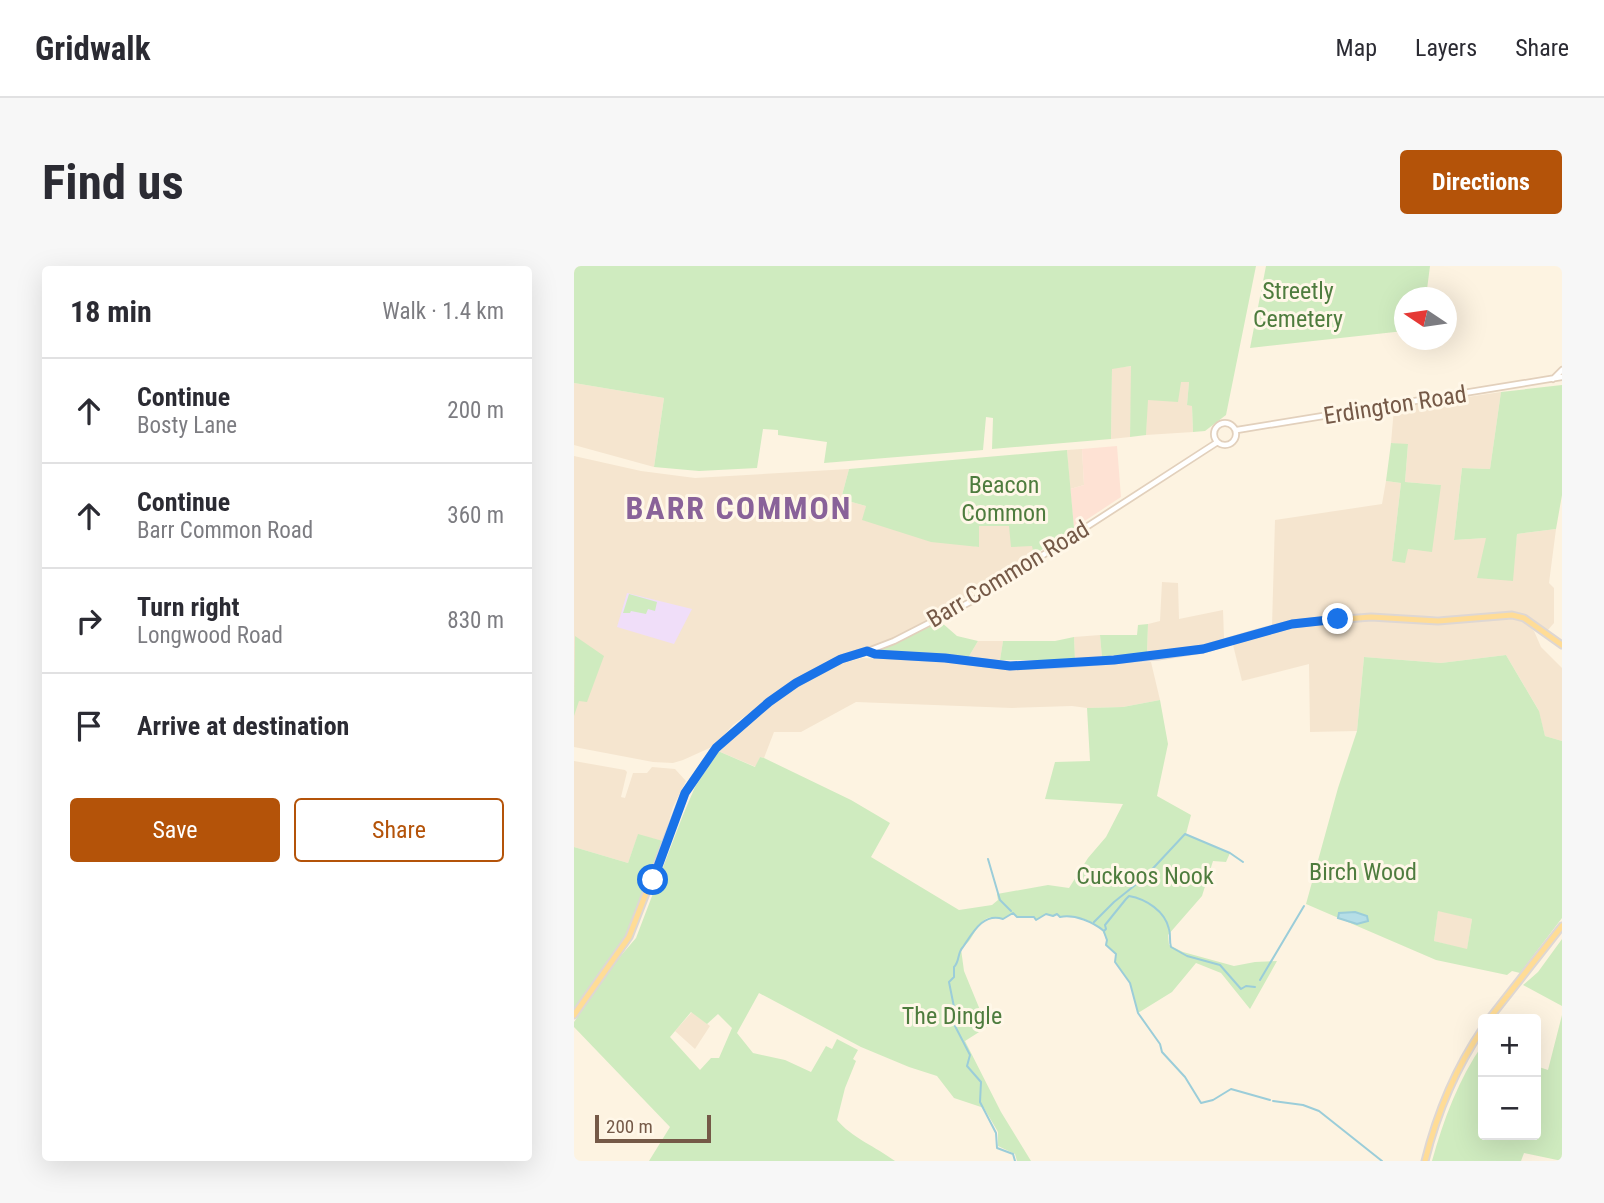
<!DOCTYPE html>
<html lang="en">
<head>
<meta charset="utf-8">
<style>
	body { margin:0; font-family:"Roboto Condensed",sans-serif; background:#f7f7f7; color:#2b2b33 }
	.controls { position:absolute; right:21px; bottom:21px; display:grid; overflow:hidden; border-radius:7px; box-shadow:0 7px 28px #0002 }
	.controls button { width:63px; height:63px; display:grid; place-items:center; padding:0; border:0; border-bottom:2px solid #e1e1e2; background:#fff; color:#2b2b33; font:35px sans-serif }
	.compass { position:absolute; left:820px; top:21px; width:63px; height:63px; border-radius:50%; background:#fff; box-shadow:0 7px 28px #0002; rotate:283deg }
	.scale { position:absolute; left:21px; bottom:18px; width:116px; box-sizing:border-box; padding-left:7px; border:4px solid #755947; border-top:0; font-size:19px; line-height:24px; white-space:nowrap; color:#755947; -webkit-text-stroke:5px #fff7e8; paint-order:stroke }
	.stop { position:absolute; width:21px; height:21px; margin:-16px; border:5px solid #1a73e8; border-radius:50%; background:#fff }
	.stop.end { background:#1a73e8; border-color:#fff; box-shadow:0 2px 7px #0008 }
	.list { margin:0; padding:0; list-style:none }
	h2 { display:flex; justify-content:space-between; align-items:center; height:91px; margin:0; padding:0 28px; font-size:30px }
	h2 small { font-size:23px; font-weight:400; color:#7c7c81 }
	.list li { display:grid; grid-template-columns:46px 1fr auto; gap:21px; align-items:center; box-sizing:border-box; height:105px; padding:0 28px; border-top:2px solid #e1e1e2 }
	.list b { display:block; font-size:26px; white-space:nowrap }
	.list p { margin:0; font-size:23px; white-space:nowrap; color:#7c7c81 }
	.list em { font-size:23px; font-style:normal; color:#7c7c81 }
	.actions { display:flex; gap:14px; padding:21px 28px }
	.actions a { flex:1; padding:16px 0; border:2px solid #b45309; border-radius:7px; text-align:center; font-size:24px; color:#b45309 }
	.actions .main { background:#b45309; color:#fff }
	.icon { flex:none; width:38px; height:38px; fill:none; stroke:currentColor; stroke-width:2; stroke-linecap:round; stroke-linejoin:round }
	.map { position:relative; flex:none; width:988px; height:895px; overflow:hidden; border-radius:7px }
	header { display:flex; align-items:center; gap:42px; box-sizing:border-box; height:98px; padding:0 35px; background:#fff; border-bottom:2px solid #e1e1e2 }
	header strong { font-size:33px }
	nav { display:flex; gap:38px; margin-inline-start:auto; font-size:24px }
	.intro { display:flex; align-items:center; justify-content:space-between; box-sizing:border-box; height:168px; padding:0 42px }
	h1 { margin:0; font-size:49px }
	.button { padding:18px 32px; border-radius:7px; background:#b45309; color:#fff; font-size:24px; font-weight:700 }
	main { display:flex; gap:42px; padding:0 42px }
	aside { flex:1; background:#fff; border-radius:7px; box-shadow:0 7px 28px #0002 }
	.map>svg:first-child { display:block }
	.residential { fill:#f5e5cf }
	.commercial { fill:#fee2d4 }
	.education { fill:#f0def9 }
	.green { fill:#cfebbf; fill-rule:evenodd }
	.water { fill:#b5dee7; stroke:#9bcdd9; stroke-width:2 }
	.lines { fill:none; stroke-linecap:round; stroke-linejoin:round }
	.stream { stroke:#9bcdd9; stroke-width:2 }
	.minor-casing { stroke:#e2d0bc; stroke-width:8 }
	.major-casing { stroke:#ded7d3; stroke-width:9 }
	.minor { stroke:#fff; stroke-width:4.5 }
	.major { stroke:#ffdc96; stroke-width:5 }
	.route { stroke:#1a73e8; stroke-width:9 }
	.labels { text-anchor:middle; stroke-width:6; stroke-linejoin:round; paint-order:stroke }
	.park-label { font-size:24px; fill:#4e7c3e; stroke:#fff7e8 }
	.street-label { font-size:24px; fill:#755947; stroke:#fff7e8 }
	.district-label { font-size:32px; font-weight:bold; letter-spacing:2px; fill:#896299; stroke:#fff7e8 }
</style>
</head>
<body>
<header>
<strong>Gridwalk</strong>
<nav><a>Map</a><a>Layers</a><a>Share</a></nav>
</header>
<div class="intro"><h1>Find us</h1><a class="button">Directions</a></div>
<main>
<aside>
<h2>18 min<small>Walk · 1.4 km</small></h2>
<ul class="list">
<li><svg class="icon" aria-label="ahead" viewBox="0 0 24 24"><path d="M12 20V5M6 11l6-6 6 6"/></svg><div><b>Continue</b><p>Bosty Lane</p></div><em>200 m</em></li>
<li><svg class="icon" aria-label="ahead" viewBox="0 0 24 24"><path d="M12 20V5M6 11l6-6 6 6"/></svg><div><b>Continue</b><p>Barr Common Road</p></div><em>360 m</em></li>
<li><svg class="icon" aria-label="right" viewBox="0 0 24 24"><path d="M7 20v-9h11M14 6l5 5-5 5"/></svg><div><b>Turn right</b><p>Longwood Road</p></div><em>830 m</em></li>
<li><svg class="icon" aria-label="arrive" viewBox="0 0 24 24"><path d="M6 21V4h12l-3 4 3 4H6"/></svg><div><b>Arrive at destination</b></div></li>
</ul>
<div class="actions"><a class="main">Save</a><a>Share</a></div>
</aside>
<div class="map">
<svg width="988" height="895" viewBox="0 0 988 895">
	<rect width="100%" height="100%" fill="#fdf3e1"/>
	<!-- residential -->
	<path class="residential" d="M 558,100 L 556,171 L 537,173 L 538,102 Z
		M 606,116 L 615,116 L 613,139 L 618,139 L 619,166 L 572,169 L 573,134 Z
		M 0,117 L 90,132 L 80,201 L 0,179 Z
		M 927,126 L 916,203 L 888,202 L 880,274 L 912,272 L 938,314 L 943,268 L 982,263 L 975,317 L 980,322 L 980,357 L 973,365 L 954,351 L 943,346 L 933,346 L 884,351 L 766,349 L 698,360 L 701,254 L 808,238 L 812,215 L 827,217 L 818,295 L 833,283 L 867,219 L 831,216 L 834,179 L 817,177 L 820,142 Z
		M 508,183 L 510,219 L 496,223 L 493,184 Z
		M 0,190 L 67,205 L 121,212 L 275,203 L 267,233 L 292,240 L 289,254 L 404,281 L 405,260 L 435,260 L 459,280 L 460,289 L 343,361 L 292,384 L 253,395 L 220,414 L 159,459 L 140,480 L 109,494 L 99,497 L 79,496 L 0,481 Z
		M 588,316 L 604,317 L 605,353 L 649,344 L 650,372 L 634,378 L 573,387 L 574,358 L 586,355 Z
		M 925,351 L 936,351 L 950,355 L 960,365 L 967,381 L 988,402 L 988,475 L 971,470 L 964,443 L 932,389 L 867,397 L 790,391 L 783,465 L 736,466 L 735,398 L 668,415 L 659,379 L 707,363 L 734,358 L 796,353 L 885,356 Z
		M 526,369 L 528,392 L 501,394 L 500,371 Z
		M 404,375 L 429,375 L 426,394 L 394,392 Z
		M 288,392 L 368,395 L 417,402 L 577,396 L 586,434 L 549,441 L 513,442 L 498,440 L 438,442 L 282,436 L 227,466 L 200,466 L 190,492 L 186,491 L 182,501 L 144,485 L 212,427 L 262,399 Z
		M 0,495 L 51,504 L 53,506 L 47,531 L 51,532 L 59,507 L 73,507 L 78,501 L 101,503 L 112,515 L 99,541 L 89,575 L 64,569 L 54,597 L 0,581 Z
		M 864,644 L 898,653 L 893,684 L 860,675 Z
		M 118,746 L 136,760 L 121,783 L 101,765 Z"/>
	<!-- commercial -->
	<path class="commercial" d="M 543,180 L 547,231 L 500,262 L 496,223 L 510,219 L 508,183 Z"/>
	<!-- education -->
	<path class="education" d="M 53,327 L 118,343 L 100,378 L 43,361 Z"/>
	<!-- green -->
	<path class="green" d="M 0,0 L 682,0 L 652,149 L 631,165 L 619,166 L 618,140 L 613,139 L 615,116 L 607,116 L 604,136 L 574,134 L 572,169 L 556,171 L 557,100 L 538,103 L 537,173 L 418,183 L 419,152 L 412,151 L 409,184 L 250,197 L 253,176 L 204,169 L 204,164 L 189,163 L 183,202 L 125,205 L 80,201 L 90,132 L 0,117 Z
		M 692,0 L 856,0 L 852,31 L 830,32 L 830,65 L 676,82 Z
		M 988,119 L 988,229 L 982,263 L 943,268 L 939,315 L 903,312 L 912,272 L 880,274 L 888,202 L 916,203 L 927,126 Z
		M 817,177 L 834,178 L 831,216 L 867,219 L 858,286 L 834,283 L 831,297 L 818,295 L 827,217 L 812,215 Z
		M 493,184 L 500,262 L 460,289 L 458,280 L 437,281 L 435,260 L 405,260 L 405,281 L 357,276 L 288,254 L 292,240 L 267,233 L 275,203 Z
		M 55,328 L 83,336 L 81,345 L 74,343 L 72,348 L 57,345 L 56,347 L 49,347 Z
		M 367,356 L 383,370 L 404,375 L 394,392 L 371,389 L 304,386 L 304,383 Z
		M 574,358 L 573,387 L 528,392 L 526,369 L 563,369 L 564,359 Z
		M 1,370 L 30,390 L 13,436 L 5,435 L 0,450 Z
		M 500,371 L 501,394 L 426,394 L 429,375 L 481,375 Z
		M 932,389 L 965,445 L 971,470 L 988,475 L 988,652 L 946,707 L 938,705 L 933,709 L 862,694 L 732,638 L 764,522 L 783,465 L 790,391 L 867,397 ZM 864,645 L 898,653 L 893,683 L 860,675 Z
		M 586,434 L 594,478 L 583,530 L 617,549 L 612,568 L 656,587 L 652,596 L 639,595 L 628,630 L 594,669 L 595,679 L 609,686 L 660,700 L 681,696 L 703,695 L 676,743 L 647,707 L 622,697 L 598,726 L 564,747 L 556,717 L 541,696 L 542,688 L 532,679 C 535,658 503,647 486,651 L 483,648 L 479,650 L 472,648 L 462,654 L 459,651 L 443,651 L 439,647 L 429,653 C 407,645 404,664 395,675 C 393,678 389,680 387,683 L 390,705 L 413,761 L 391,775 L 427,846 L 457,895 L 443,895 L 441,888 L 424,880 L 424,866 L 410,842 L 380,832 L 363,810 L 335,801 L 287,781 L 185,727 L 163,767 L 179,787 L 211,794 L 237,806 L 252,780 L 258,783 L 263,773 L 284,784 L 279,793 L 282,795 L 271,822 L 263,854 C 277,871 302,881 321,895 L 75,895 L 96,861 L 0,761 L 0,756 L 38,700 L 62,672 L 109,549 L 121,521 L 144,485 L 181,501 L 186,491 L 190,492 L 277,534 L 316,557 L 297,591 L 385,644 L 418,639 L 424,634 L 423,628 L 474,619 L 495,622 L 514,592 L 532,571 L 549,538 L 471,533 L 481,496 L 516,495 L 513,442 L 549,441 ZM 117,746 L 133,758 L 144,748 L 158,762 L 145,792 L 137,792 L 126,804 L 96,771 Z
		M 64,568 L 89,575 L 65,643 L 52,670 L 0,744 L 0,581 L 54,597 Z
		M 988,673 L 988,740 L 949,719 L 964,706 Z
		M 988,749 L 988,895 L 950,887 L 947,895 L 858,895 C 869,855 885,812 909,778 L 909,869 L 962,869 L 962,800 L 974,804 Z"/>
	<!-- water -->
	<path class="water" d="M 781,646 L 793,650 L 794,655 L 783,658 L 764,652 L 765,647 Z"/>
	<g class="lines">
		<!-- stream -->
		<path class="stream" d="M 414,593 L 426,634 L 437,645
			M 520,656 L 540,636 L 570,612 L 611,568 L 656,587 L 669,596
			M 530,666 L 533,674 L 532,679 L 542,688 L 541,696 L 556,717 L 564,747 L 586,778 L 588,786 L 611,811 L 627,837 L 639,834 L 657,823 L 696,834
			M 686,714 L 730,640
			M 699,835 L 729,839 L 745,845 L 808,895
			M 441,895 L 439,888 L 423,882 L 422,867 L 406,836 L 407,816 L 393,800 L 396,789 L 380,758 L 381,746 L 375,716 L 380,711 L 380,701 C 386,695 383,687 389,681 C 398,668 409,646 429,653 L 439,647 L 443,651 L 460,651 L 462,654 L 472,648 L 479,650 L 483,648 L 486,651 C 501,648 519,656 530,665 L 532,663 L 531,659 L 552,633 L 555,630 C 572,633 591,645 595,663 C 597,669 595,675 597,681 L 613,690 L 646,699 L 667,723 L 672,720 L 681,721"/>
		<!-- minor casing -->
		<g class="minor-casing">
			<path id="minor" d="M 979,113 L 988,104
				M640 168a11 11 0 1 1 22 0a11 11 0 1 1-22 0Z
				M 663,164 L 988,111
				M 294,385 L 320,375 L 398,335 L 642,177"/>
		</g>
		<!-- major casing -->
		<g class="major-casing">
			<path id="major" d="M 0,749 L 55,671 L 111,527 L 142,482 L 195,436 L 222,417 L 267,393 L 293,385 L 301,388 L 371,392 L 436,400 L 490,398 L 584,390 L 629,383 L 684,367 L 718,358 L 746,355 L 797,351 L 864,355 L 938,349 L 950,352 L 988,379
				M 915,753 L 988,660
				M 851,895 C 863,847 881,803 909,762"/>
		</g>
		<!-- minor -->
		<use href="#minor" class="minor"/>
		<!-- major -->
		<use href="#major" class="major"/>
	</g>
	<g class="lines">
		<!-- route -->
		<path class="route" d="M 79,614 L 111,527 L 142,482 L 195,436 L 222,417 L 267,393 L 293,385 L 301,388 L 371,392 L 436,400 L 540,394 L 629,383 L 718,358 L 764,353"/>
	</g>
	<g class="labels">
		<!-- park labels -->
		<g class="park-label">
			<text x="724" y="33">Streetly<tspan x="724" dy="28">Cemetery</tspan></text>
			<text x="430" y="227">Beacon<tspan x="430" dy="28">Common</tspan></text>
			<text x="789" y="614">Birch Wood</text>
			<text x="571" y="618">Cuckoos Nook</text>
			<text x="378" y="758">The Dingle</text>
		</g>
		<!-- street labels -->
		<g class="street-label">
			<text transform="translate(821 139) rotate(-9)" y="8">Erdington Road</text>
			<text transform="translate(434 308) rotate(-31)" y="8">Barr Common Road</text>
		</g>
		<!-- district labels -->
		<g class="district-label">
			<text x="165" y="253">BARR COMMON</text>
		</g>
	</g>
</svg>
<div class="controls">
<button>+</button>
<button>−</button>
</div>
<svg class="compass" viewBox="-18 -18 36 36"><path d="M0-13l5 13h-10z" fill="#e53935"/><path d="M0 13l5-13h-10z" fill="#7c7c81"/></svg>
<div class="scale">200 m</div>
<div class="stop" style="left:79px;top:614px"></div>
<div class="stop end" style="left:764px;top:353px"></div>
</div>
</main>
</body>
</html>
